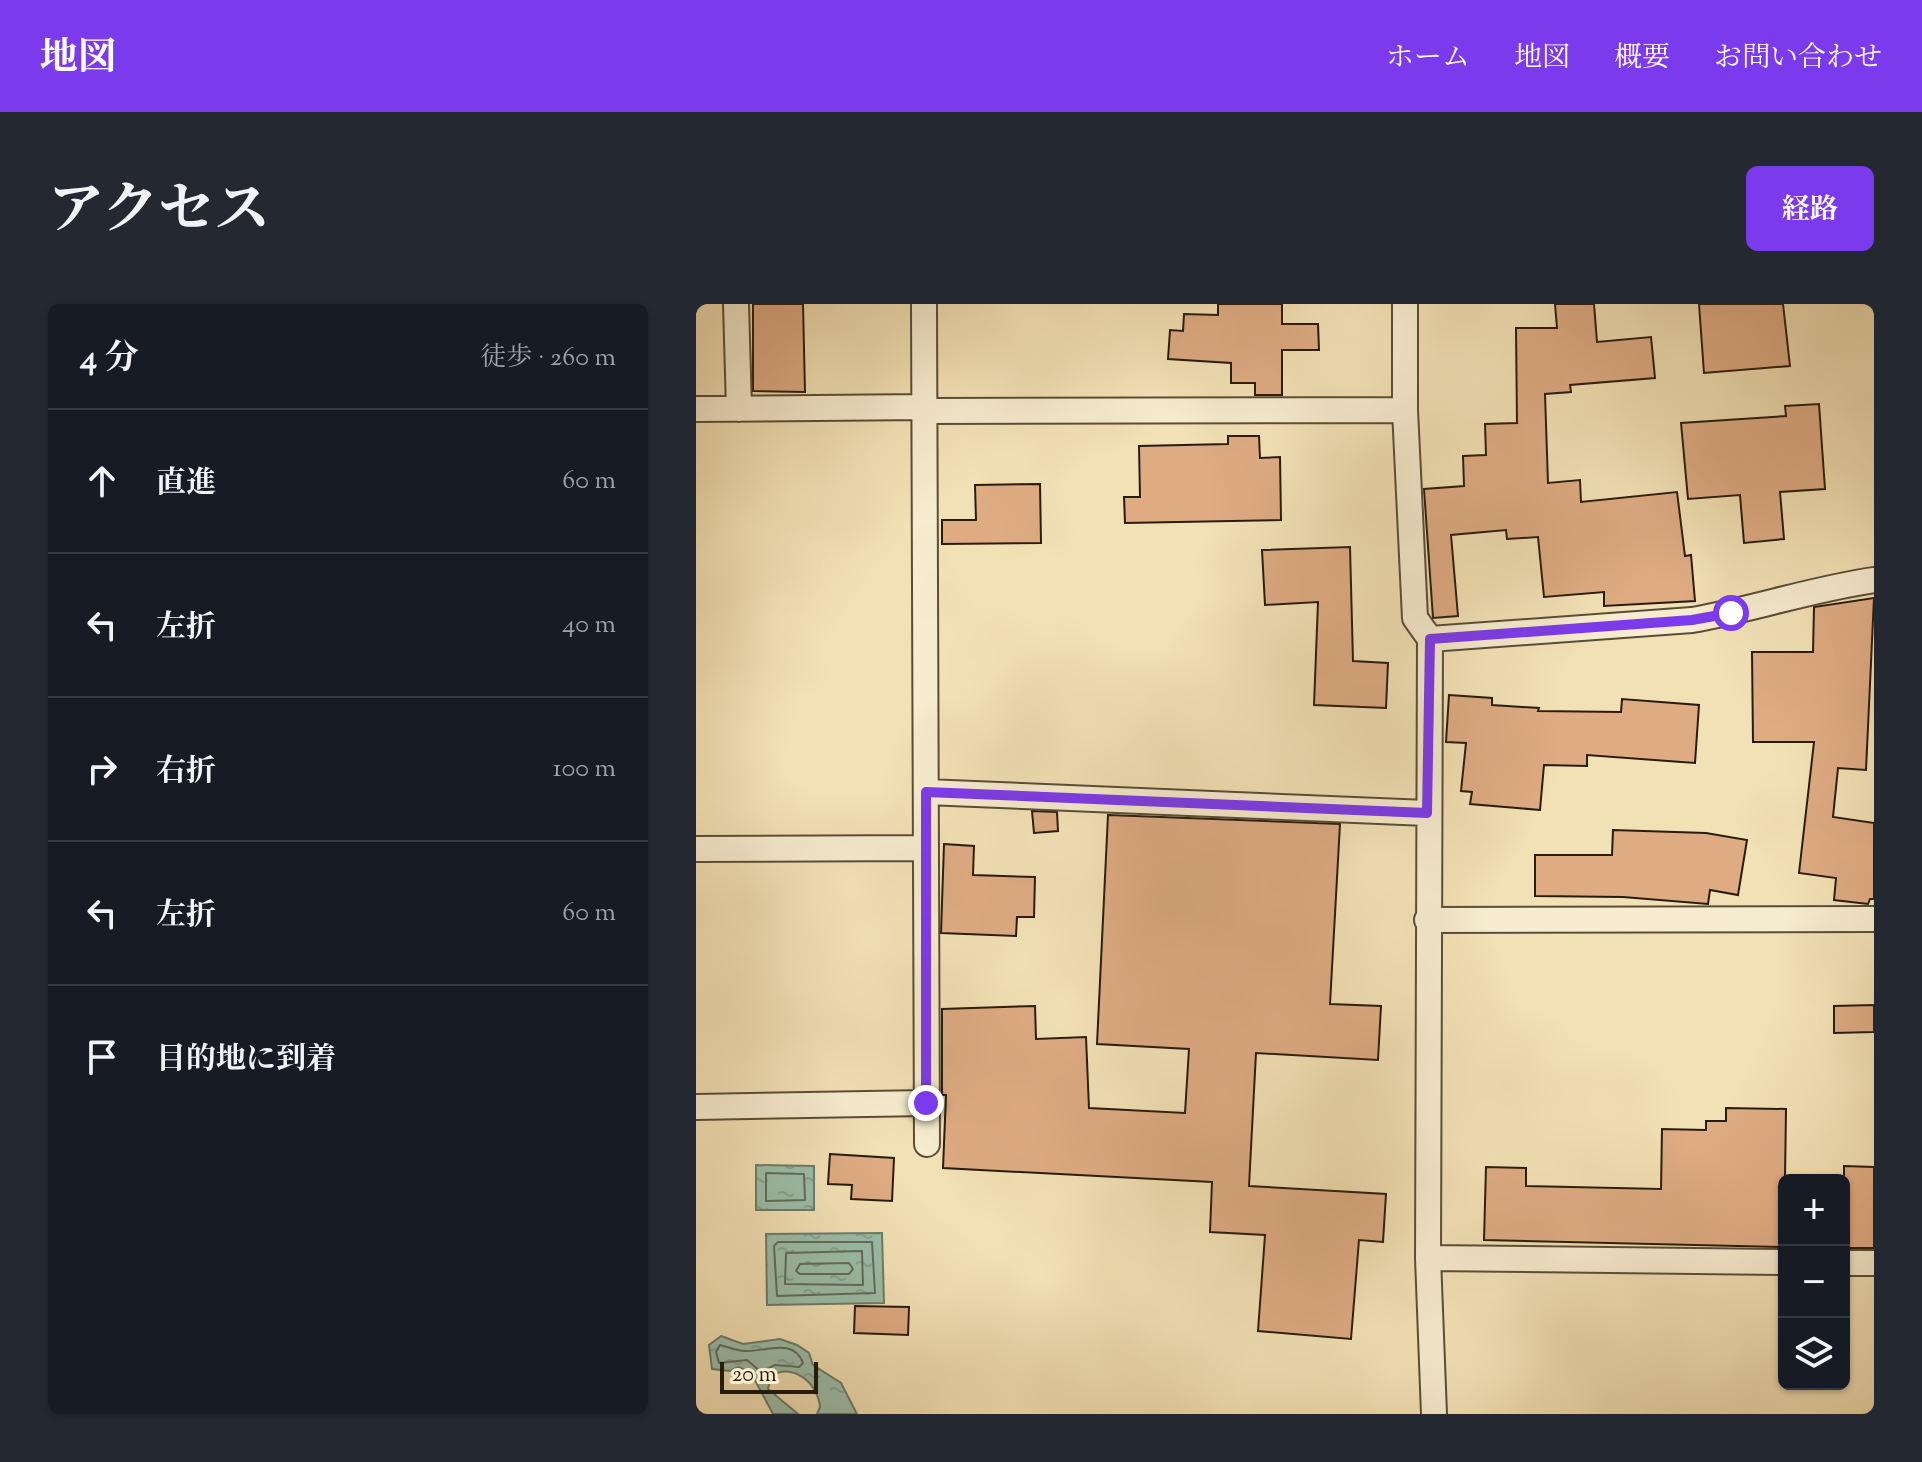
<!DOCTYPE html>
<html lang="ja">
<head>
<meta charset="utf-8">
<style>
	body { margin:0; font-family:"Sorts Mill Goudy","Noto Serif JP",serif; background:#242831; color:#f1f3f6 }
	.controls { position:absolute; right:24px; bottom:24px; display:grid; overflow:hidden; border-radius:12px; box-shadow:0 2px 6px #0004 }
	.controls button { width:72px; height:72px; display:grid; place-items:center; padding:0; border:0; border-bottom:2px solid #363941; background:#171b24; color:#f1f3f6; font:40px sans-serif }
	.scale { position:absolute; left:24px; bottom:20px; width:98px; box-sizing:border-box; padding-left:8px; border:4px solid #281c0e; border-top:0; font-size:22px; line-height:28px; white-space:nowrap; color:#281c0e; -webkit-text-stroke:6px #f7eccf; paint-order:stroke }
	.stop { position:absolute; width:24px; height:24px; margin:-18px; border:6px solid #7c3aed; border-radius:50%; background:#fff }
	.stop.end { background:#7c3aed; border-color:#fff; box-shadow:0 2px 8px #0008 }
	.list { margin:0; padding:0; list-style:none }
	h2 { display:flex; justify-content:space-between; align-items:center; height:104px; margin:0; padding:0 32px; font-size:34px }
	h2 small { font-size:26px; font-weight:400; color:#9ea1a6 }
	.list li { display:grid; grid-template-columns:52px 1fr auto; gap:24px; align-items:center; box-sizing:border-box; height:144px; padding:0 32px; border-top:2px solid #363941 }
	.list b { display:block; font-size:30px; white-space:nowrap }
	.list em { font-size:26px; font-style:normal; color:#9ea1a6 }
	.icon { flex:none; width:44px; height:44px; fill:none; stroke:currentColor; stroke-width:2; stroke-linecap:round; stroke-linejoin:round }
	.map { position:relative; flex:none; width:1178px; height:1110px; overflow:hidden; border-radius:12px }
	header { display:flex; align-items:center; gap:48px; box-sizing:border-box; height:112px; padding:0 40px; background:#7c3aed; color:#fff }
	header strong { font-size:38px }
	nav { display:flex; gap:44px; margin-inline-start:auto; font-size:28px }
	.intro { display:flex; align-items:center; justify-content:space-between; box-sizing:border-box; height:192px; padding:0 48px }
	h1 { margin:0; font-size:56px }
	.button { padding:20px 36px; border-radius:12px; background:#7c3aed; color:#fff; font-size:28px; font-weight:700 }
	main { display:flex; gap:48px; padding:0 48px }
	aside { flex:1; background:#171b24; border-radius:12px; box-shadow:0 2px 6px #0004 }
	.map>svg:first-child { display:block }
	.water { fill:url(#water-ripples); stroke:#6e7d6c; stroke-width:2 }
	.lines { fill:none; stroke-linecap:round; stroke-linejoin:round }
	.shore { stroke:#626d5c; stroke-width:2 }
	.building { fill:#deab83; stroke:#281c0e; stroke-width:2 }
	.minor-casing { stroke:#5a4d38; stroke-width:28 }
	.minor { stroke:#f7eccf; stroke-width:24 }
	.route { stroke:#7c3aed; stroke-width:10 }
</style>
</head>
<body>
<header>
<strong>地図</strong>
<nav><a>ホーム</a><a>地図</a><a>概要</a><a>お問い合わせ</a></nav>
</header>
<div class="intro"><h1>アクセス</h1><a class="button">経路</a></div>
<main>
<aside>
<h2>4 分<small>徒歩 · 260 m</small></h2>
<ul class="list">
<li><svg class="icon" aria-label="ahead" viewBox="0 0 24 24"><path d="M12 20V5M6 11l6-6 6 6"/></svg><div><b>直進</b></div><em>60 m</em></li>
<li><svg class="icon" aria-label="left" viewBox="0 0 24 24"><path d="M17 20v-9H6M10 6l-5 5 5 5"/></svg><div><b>左折</b></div><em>40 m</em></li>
<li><svg class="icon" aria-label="right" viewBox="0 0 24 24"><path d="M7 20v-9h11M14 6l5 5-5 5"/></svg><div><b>右折</b></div><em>100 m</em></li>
<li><svg class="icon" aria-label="left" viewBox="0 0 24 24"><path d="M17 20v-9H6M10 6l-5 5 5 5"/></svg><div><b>左折</b></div><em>60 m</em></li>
<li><svg class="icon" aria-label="arrive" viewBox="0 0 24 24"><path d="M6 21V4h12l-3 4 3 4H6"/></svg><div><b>目的地に到着</b></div></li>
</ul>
</aside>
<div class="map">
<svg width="1178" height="1110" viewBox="0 0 1178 1110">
	<defs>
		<pattern id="water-ripples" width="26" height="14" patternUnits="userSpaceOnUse" patternTransform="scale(2)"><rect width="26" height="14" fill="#9cbeaa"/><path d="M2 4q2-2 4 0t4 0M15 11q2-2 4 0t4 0" fill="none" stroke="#86a391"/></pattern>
	</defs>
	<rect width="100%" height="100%" fill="#f2e1b5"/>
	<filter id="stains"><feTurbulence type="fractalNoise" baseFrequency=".0025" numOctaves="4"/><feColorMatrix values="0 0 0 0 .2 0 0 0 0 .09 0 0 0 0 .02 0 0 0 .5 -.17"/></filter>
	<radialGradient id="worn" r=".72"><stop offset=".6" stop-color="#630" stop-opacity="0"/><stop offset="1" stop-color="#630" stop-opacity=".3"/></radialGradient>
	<!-- water -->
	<path class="water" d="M 60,861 L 118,862 L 118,906 L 60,906 Z
		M 186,929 L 188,999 L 71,1001 L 70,930 Z
		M 25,1032 L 47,1040 L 84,1035 L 101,1041 L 113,1049 L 117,1061 L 145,1079 L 161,1110 L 121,1110 L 124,1103 C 122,1080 98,1058 75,1072 L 72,1085 L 102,1110 L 77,1110 L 54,1067 L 42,1063 L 34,1067 L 16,1065 L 13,1041 Z"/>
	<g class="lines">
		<!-- shore -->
		<path class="shore" d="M 70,869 L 108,870 L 109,896 L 70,897 Z
			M 82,938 L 176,938 L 179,989 L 81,992 L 78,942 Z
			M 166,947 L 167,981 L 89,980 L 90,949 Z
			M 153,959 L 157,965 L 153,970 L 104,970 L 100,967 L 104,960 Z
			M 24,1041 C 32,1043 41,1047 49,1047 C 68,1048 98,1033 107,1059 L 103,1063 L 79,1061 L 65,1068 L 51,1056 L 23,1059 L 20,1048 Z"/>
	</g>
	<!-- building -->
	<path class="building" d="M 57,0 L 107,0 L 109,88 L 57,87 Z
		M 522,0 L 586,0 L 586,20 L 622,20 L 623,46 L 586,46 L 586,91 L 559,91 L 559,79 L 535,79 L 535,59 L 472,55 L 474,26 L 487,27 L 488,10 L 522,11 Z
		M 859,0 L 898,0 L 901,38 L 955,33 L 959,74 L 874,81 L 875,88 L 849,90 L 852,179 L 884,176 L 885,198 L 981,188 L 989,252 L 995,251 L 999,297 L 908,302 L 908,288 L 848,293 L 842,233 L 811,235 L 810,226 L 755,231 L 762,312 L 737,314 L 728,185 L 768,182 L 767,152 L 790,151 L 789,120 L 821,119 L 820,24 L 861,24 Z
		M 1003,0 L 1087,0 L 1094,62 L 1008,69 Z
		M 1123,100 L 1129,185 L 1084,188 L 1088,235 L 1048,239 L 1044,191 L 992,195 L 985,119 L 1090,112 L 1089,102 Z
		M 532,132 L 563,132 L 564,154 L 584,153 L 585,216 L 429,219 L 428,193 L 444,193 L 443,142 L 532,140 Z
		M 344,180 L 345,239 L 246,240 L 246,216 L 280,216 L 279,181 Z
		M 654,243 L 657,357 L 692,359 L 690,404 L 618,401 L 622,298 L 569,301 L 566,246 Z
		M 1178,294 L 1170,466 L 1142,464 L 1137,513 L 1178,519 L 1178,595 L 1174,595 L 1172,600 L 1138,596 L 1140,574 L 1103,569 L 1118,438 L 1057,438 L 1056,348 L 1117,348 L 1118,303 Z
		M 753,391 L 796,394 L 796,401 L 843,404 L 842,407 L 925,408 L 926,395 L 1003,401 L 999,459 L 891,451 L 891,462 L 848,461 L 844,506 L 774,500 L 776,488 L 765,487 L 770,439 L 750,438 Z
		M 336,507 L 361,508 L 362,527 L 338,529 Z
		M 412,511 L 644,520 L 634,700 L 685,702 L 682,756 L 560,749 L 553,882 L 690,890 L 687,938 L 663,936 L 655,1035 L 562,1027 L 569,931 L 514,928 L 516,878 L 247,864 L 250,791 L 246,791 L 246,705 L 339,702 L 340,735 L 390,733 L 393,804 L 489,809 L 493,745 L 401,740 Z
		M 917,526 L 1010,529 L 1051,536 L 1042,591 L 1014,586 L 1012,600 L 927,593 L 839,592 L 839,551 L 916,551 Z
		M 248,540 L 278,542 L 277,571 L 339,573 L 338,613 L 321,613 L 320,632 L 245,629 Z
		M 1178,701 L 1178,728 L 1138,729 L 1138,702 Z
		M 1030,804 L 1090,805 L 1088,943 L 788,936 L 790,863 L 830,864 L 830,882 L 965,885 L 966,825 L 1010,826 L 1010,817 L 1030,817 Z
		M 134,850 L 198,854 L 196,897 L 155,895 L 156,881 L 132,880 Z
		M 1148,862 L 1178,863 L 1178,944 L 1148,944 Z
		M 159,1002 L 213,1003 L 212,1031 L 158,1029 Z"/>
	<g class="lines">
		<!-- minor casing -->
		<g class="minor-casing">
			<path id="minor" d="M 40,0 L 43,105
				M 228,0 L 231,840
				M 709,0 L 709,106 L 719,314 L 734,335 L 732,954 L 738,1110
				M 0,105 L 228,103
				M 228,107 L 709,106
				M 734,335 L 996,316 C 1058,305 1116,285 1178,276
				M 230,488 L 731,509
				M 0,545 L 230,544
				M 731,616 L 1178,615
				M 0,803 L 230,799
				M 732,954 L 1088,958
				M 1148,959 L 1178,959"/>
		</g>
		<!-- minor -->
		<use href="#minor" class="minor"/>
	</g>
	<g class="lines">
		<!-- route -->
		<path class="route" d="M 230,799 L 230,488 L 731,509 L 734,335 L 996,316 L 1035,309"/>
	</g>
	<rect width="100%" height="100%" filter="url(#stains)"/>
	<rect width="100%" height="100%" fill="url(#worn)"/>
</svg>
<div class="controls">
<button>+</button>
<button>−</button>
<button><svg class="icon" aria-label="layers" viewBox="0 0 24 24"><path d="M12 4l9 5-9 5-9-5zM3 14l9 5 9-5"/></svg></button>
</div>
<div class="scale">20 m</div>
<div class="stop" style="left:1035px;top:309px"></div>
<div class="stop end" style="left:230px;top:799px"></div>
</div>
</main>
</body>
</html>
